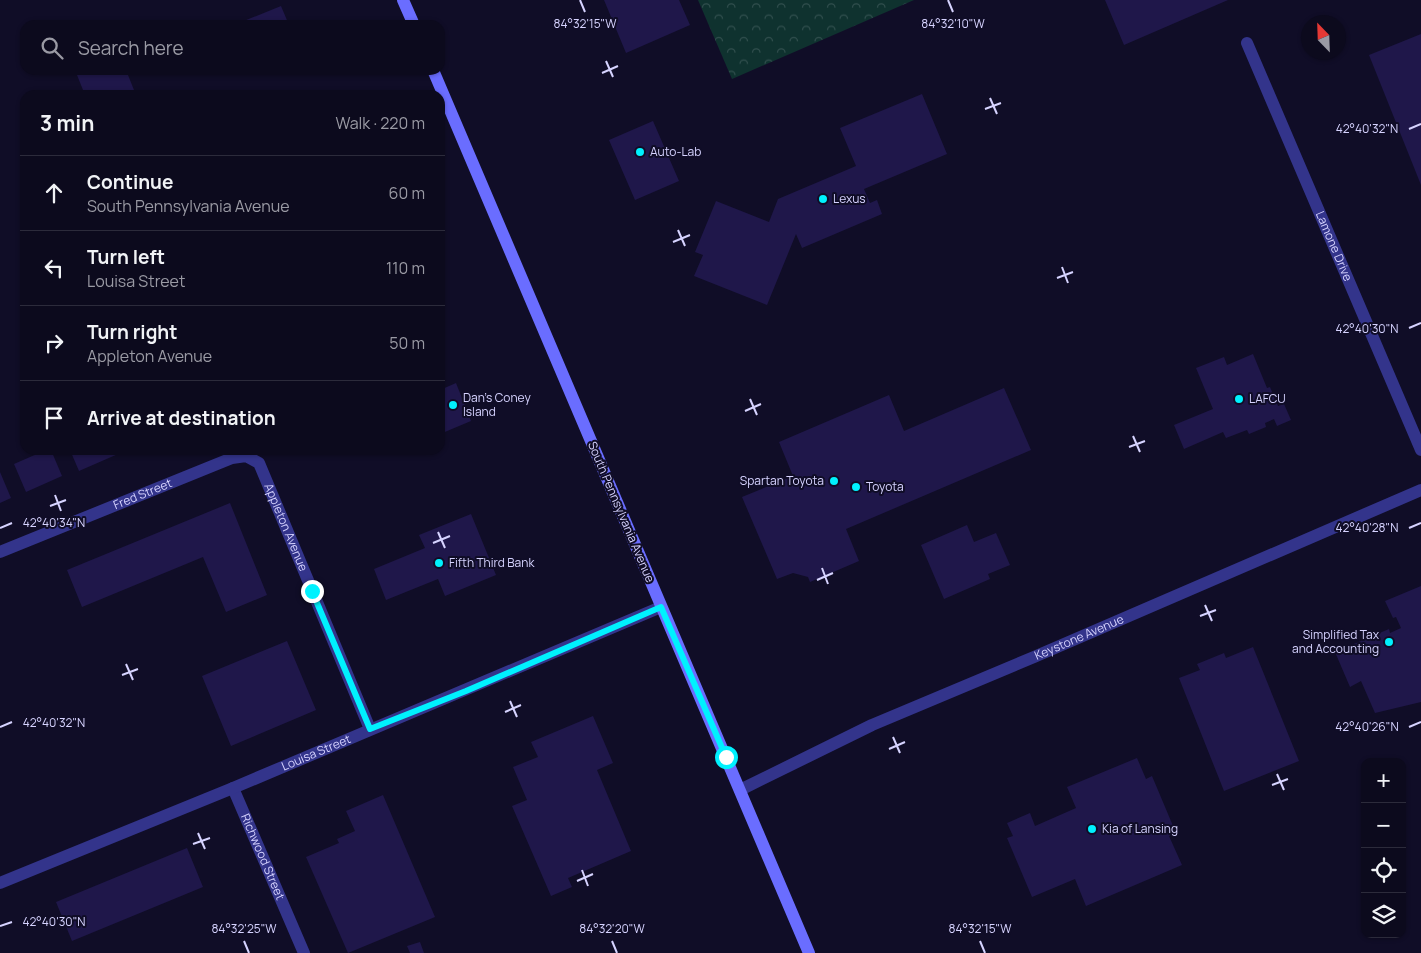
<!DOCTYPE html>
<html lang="en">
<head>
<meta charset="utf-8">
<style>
	body { margin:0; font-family:Manrope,sans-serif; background:#151326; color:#f1f3f6 }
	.controls { position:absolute; right:15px; bottom:15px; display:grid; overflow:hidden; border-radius:10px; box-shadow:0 1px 4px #0004 }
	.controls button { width:45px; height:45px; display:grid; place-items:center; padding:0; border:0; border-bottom:1px solid #2c2b3b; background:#0c0a1d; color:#f1f3f6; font:25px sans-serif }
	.compass { position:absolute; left:1301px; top:15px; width:45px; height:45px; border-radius:50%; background:#0c0a1d; box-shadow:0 1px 4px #0004; rotate:337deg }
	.stop { position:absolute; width:15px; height:15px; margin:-11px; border:4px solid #00f1fe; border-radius:50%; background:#fff }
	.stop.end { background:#00f1fe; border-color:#fff; box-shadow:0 1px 5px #0008 }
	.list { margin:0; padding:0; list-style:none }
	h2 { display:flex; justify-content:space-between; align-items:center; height:65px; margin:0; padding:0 20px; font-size:21px }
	h2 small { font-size:16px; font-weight:400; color:#9a9aa4 }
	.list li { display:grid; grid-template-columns:32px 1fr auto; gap:15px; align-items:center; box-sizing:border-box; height:75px; padding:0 20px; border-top:1px solid #2c2b3b }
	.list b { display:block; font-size:19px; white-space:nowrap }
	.list p { margin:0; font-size:16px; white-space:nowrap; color:#9a9aa4 }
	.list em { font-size:16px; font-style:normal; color:#9a9aa4 }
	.icon { flex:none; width:28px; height:28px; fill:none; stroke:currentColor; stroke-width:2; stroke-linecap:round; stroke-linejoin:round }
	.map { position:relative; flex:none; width:1421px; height:953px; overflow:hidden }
	.search { position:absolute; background:#0c0a1d; box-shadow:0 1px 4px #0004; left:20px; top:20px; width:425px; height:55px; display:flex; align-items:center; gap:12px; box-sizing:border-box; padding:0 18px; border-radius:15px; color:#9a9aa4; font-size:19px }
	.panel { position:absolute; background:#0c0a1d; box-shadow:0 1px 4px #0004; left:20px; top:90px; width:425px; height:365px; border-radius:15px }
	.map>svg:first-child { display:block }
	.park { fill:url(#park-crowns) }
	.building { fill:#1f174a }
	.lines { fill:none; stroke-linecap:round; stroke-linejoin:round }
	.street { stroke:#33348b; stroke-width:12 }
	.secondary { stroke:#6a6dff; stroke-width:12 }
	.route { stroke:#00f1fe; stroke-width:6 }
	.ticks { fill:none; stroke:#d6d3ff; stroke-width:2 }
	.poi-dot { fill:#00f1fe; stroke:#100d27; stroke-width:2 }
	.labels { text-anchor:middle; stroke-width:4; stroke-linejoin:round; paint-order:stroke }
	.poi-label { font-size:12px; fill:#d6d3ff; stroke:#100d27; text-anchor:start }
	.street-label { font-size:12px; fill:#d6d3ff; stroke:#100d27 }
	.ticks-label { font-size:12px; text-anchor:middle; fill:#d6d3ff; stroke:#100d27; stroke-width:4; stroke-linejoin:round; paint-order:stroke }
</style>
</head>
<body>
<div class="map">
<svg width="1421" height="953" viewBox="0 0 1421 953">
	<defs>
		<pattern id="park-crowns" width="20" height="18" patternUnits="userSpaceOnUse" patternTransform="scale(1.25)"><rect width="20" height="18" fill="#0f322f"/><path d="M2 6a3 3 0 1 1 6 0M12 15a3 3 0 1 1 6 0" fill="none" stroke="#314f4e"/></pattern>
	</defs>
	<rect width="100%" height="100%" fill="#100d27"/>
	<!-- park -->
	<path class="park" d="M 698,0 L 914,0 L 732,79 Z"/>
	<!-- building -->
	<path class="building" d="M 604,0 L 679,0 L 690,25 L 626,53 Z
		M 1105,0 L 1228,0 L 1124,45 Z
		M 281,6 L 289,25 L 234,25 Z
		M 1421,34 L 1421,185 L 1369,55 Z
		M 75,70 L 126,70 L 136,95 L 85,95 Z
		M 922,94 L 947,154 L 864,189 L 870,203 L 877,200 L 882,214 L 802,248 L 796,234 L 767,305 L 694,276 L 703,255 L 695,252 L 716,201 L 769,222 L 778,199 L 856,166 L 840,128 Z
		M 653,121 L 679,181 L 635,200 L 609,140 Z
		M 1253,354 L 1267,388 L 1270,387 L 1278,406 L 1284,404 L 1291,420 L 1277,426 L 1274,419 L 1265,423 L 1266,427 L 1249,434 L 1247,430 L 1226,438 L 1223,432 L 1184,449 L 1174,425 L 1213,409 L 1196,368 L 1224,357 L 1227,365 Z
		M 456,383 L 471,421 L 440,434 L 440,390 Z
		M 1004,388 L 1031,450 L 846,529 L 859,561 L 810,582 L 808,577 L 793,573 L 777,579 L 742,497 L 793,476 L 779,442 L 889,395 L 904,431 Z
		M 46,450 L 51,450 L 62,476 L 26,492 L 14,464 Z
		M 70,450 L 117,450 L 118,454 L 79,471 Z
		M 0,472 L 11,498 L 0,503 Z
		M 230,503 L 267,595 L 226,612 L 203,557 L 82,607 L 67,570 Z
		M 471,514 L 496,575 L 445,596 L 438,579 L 386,600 L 374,569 L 425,548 L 419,535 Z
		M 967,525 L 974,542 L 996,533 L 1010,565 L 988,574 L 990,579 L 944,599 L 921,545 Z
		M 1421,586 L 1421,702 L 1375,713 L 1361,681 L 1350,687 L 1335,652 L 1389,629 L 1390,633 L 1401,628 L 1396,617 L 1393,618 L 1385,601 Z
		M 287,641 L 316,710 L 231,746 L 202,676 Z
		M 1253,647 L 1299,761 L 1224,791 L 1179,678 L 1200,670 L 1197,664 L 1224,653 L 1226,658 Z
		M 593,716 L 613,763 L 597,770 L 631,851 L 568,878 L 572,887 L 551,896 L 512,806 L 527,800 L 513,767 L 538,757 L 531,742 Z
		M 1137,758 L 1146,779 L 1152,776 L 1176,833 L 1169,836 L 1182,865 L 1086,906 L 1075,879 L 1032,897 L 1007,838 L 1013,836 L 1007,823 L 1030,813 L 1035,826 L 1076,808 L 1067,787 Z
		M 383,795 L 435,917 L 348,953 L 306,857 L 339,843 L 337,839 L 355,831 L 346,811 Z
		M 187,848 L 203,887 L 72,941 L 56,902 Z
		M 420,942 L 424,953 L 410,953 L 407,946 Z"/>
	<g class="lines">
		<!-- street -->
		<g class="street">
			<path id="s1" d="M 1247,43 L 1421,450"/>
			<path id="s2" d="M 0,552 L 232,458 L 246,456 L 259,463 L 370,729"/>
			<path id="s3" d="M 233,788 L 304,953"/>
			<path id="s4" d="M 740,790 L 872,725 L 1034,657 L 1421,490"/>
			<path id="s5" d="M 0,883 L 233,788 L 661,607"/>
		</g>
		<!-- secondary -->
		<path class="secondary" d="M 403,0 L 414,25
			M 433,70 L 809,953"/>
	</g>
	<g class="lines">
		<!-- route -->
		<path class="route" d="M 312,591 L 370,729 L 466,691 L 661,607 L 726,757"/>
	</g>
	<!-- ticks -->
	<path class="ticks" d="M 580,0 L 585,12M 948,0 L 953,12M 606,61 L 613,77M 602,73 L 618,66M 990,98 L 997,114M 985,109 L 1001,103M 1409,129 L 1421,124M 678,230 L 685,246M 673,242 L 690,235M 1062,267 L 1068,283M 1057,278 L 1073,272M 1409,328 L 1421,323M 750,399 L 757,415M 745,411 L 761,404M 1133,436 L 1140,452M 1129,447 L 1145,441M 55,495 L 61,511M 50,506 L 66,500M 0,528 L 12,523M 1409,528 L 1421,523M 438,532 L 445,548M 433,543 L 450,536M 822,568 L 828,584M 817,580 L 833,573M 1205,605 L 1212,621M 1200,616 L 1216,610M 126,664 L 133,680M 122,675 L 138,669M 510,701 L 517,717M 505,712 L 521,705M 0,727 L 12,722M 1409,727 L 1421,722M 893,737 L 900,753M 889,749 L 905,742M 1277,774 L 1284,790M 1272,785 L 1288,779M 198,833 L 205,849M 193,844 L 210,838M 582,870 L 588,886M 577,881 L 593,874M 0,926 L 12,922M 244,941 L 249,953M 612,941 L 617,953M 980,941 L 985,953"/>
	<!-- markers -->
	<g class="poi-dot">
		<circle cx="640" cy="152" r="5"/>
		<circle cx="823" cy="199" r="5"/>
		<circle cx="1239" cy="399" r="5"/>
		<circle cx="453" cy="405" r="5"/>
		<circle cx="834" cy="481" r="5"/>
		<circle cx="856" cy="487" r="5"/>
		<circle cx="439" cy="563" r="5"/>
		<circle cx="1389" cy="642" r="5"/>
		<circle cx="1092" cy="829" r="5"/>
	</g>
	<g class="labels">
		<!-- poi labels -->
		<g class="poi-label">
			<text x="650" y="156">Auto-Lab</text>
			<text x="833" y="203">Lexus</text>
			<text x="463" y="402">Dan's Coney<tspan x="463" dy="14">Island</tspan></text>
			<text x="1249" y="403">LAFCU</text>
			<text x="824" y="485" text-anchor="end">Spartan Toyota</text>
			<text x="866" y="491">Toyota</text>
			<text x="449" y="567">Fifth Third Bank</text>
			<text x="1379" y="639" text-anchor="end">Simplified Tax<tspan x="1379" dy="14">and Accounting</tspan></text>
			<text x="1102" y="833">Kia of Lansing</text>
		</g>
		<!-- street labels -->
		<g class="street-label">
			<text dy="4" stroke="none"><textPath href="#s1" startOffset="221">Lamone Drive</textPath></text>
			<text dy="4" stroke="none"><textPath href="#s2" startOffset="154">Fred Street</textPath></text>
			<text transform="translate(621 512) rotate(67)" y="4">South Pennsylvania Avenue</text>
			<text dy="4" stroke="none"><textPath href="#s2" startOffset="349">Appleton Avenue</textPath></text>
			<text dy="4" stroke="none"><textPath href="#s4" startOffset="372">Keystone Avenue</textPath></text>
			<text dy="4" stroke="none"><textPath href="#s5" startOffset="342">Louisa Street</textPath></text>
			<text dy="4" stroke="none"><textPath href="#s3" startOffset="75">Richwood Street</textPath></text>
		</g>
	</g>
	<g class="ticks-label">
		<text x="585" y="28">84°32'15"W</text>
		<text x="953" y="28">84°32'10"W</text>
		<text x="1367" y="133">42°40'32"N</text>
		<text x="1367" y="333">42°40'30"N</text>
		<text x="54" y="527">42°40'34"N</text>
		<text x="1367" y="532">42°40'28"N</text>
		<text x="54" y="727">42°40'32"N</text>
		<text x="1367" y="731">42°40'26"N</text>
		<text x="54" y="926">42°40'30"N</text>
		<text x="244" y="933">84°32'25"W</text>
		<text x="612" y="933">84°32'20"W</text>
		<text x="980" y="933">84°32'15"W</text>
	</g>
</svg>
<div class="controls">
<button>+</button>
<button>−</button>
<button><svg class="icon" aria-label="locate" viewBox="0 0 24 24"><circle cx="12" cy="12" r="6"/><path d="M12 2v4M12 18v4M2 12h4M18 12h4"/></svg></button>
<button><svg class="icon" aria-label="layers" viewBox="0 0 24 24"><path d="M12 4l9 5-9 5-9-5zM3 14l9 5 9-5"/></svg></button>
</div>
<svg class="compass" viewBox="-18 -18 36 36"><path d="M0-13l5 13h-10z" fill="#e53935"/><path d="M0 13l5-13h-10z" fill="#9a9aa4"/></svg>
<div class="stop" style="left:726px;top:757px"></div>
<div class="stop end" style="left:312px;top:591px"></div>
<div class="search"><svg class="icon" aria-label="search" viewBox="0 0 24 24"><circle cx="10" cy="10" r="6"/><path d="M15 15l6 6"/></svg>Search here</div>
<section class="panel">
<h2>3 min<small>Walk · 220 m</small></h2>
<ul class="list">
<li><svg class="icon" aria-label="ahead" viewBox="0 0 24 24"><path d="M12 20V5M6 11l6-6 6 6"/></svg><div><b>Continue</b><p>South Pennsylvania Avenue</p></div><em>60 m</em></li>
<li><svg class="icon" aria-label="left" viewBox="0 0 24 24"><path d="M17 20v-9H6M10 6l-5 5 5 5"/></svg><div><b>Turn left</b><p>Louisa Street</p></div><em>110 m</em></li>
<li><svg class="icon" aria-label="right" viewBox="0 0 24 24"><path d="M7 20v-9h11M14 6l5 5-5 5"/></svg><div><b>Turn right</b><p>Appleton Avenue</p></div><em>50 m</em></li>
<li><svg class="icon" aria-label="arrive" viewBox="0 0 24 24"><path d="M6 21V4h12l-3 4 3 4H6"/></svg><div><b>Arrive at destination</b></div></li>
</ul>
</section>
</div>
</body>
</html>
